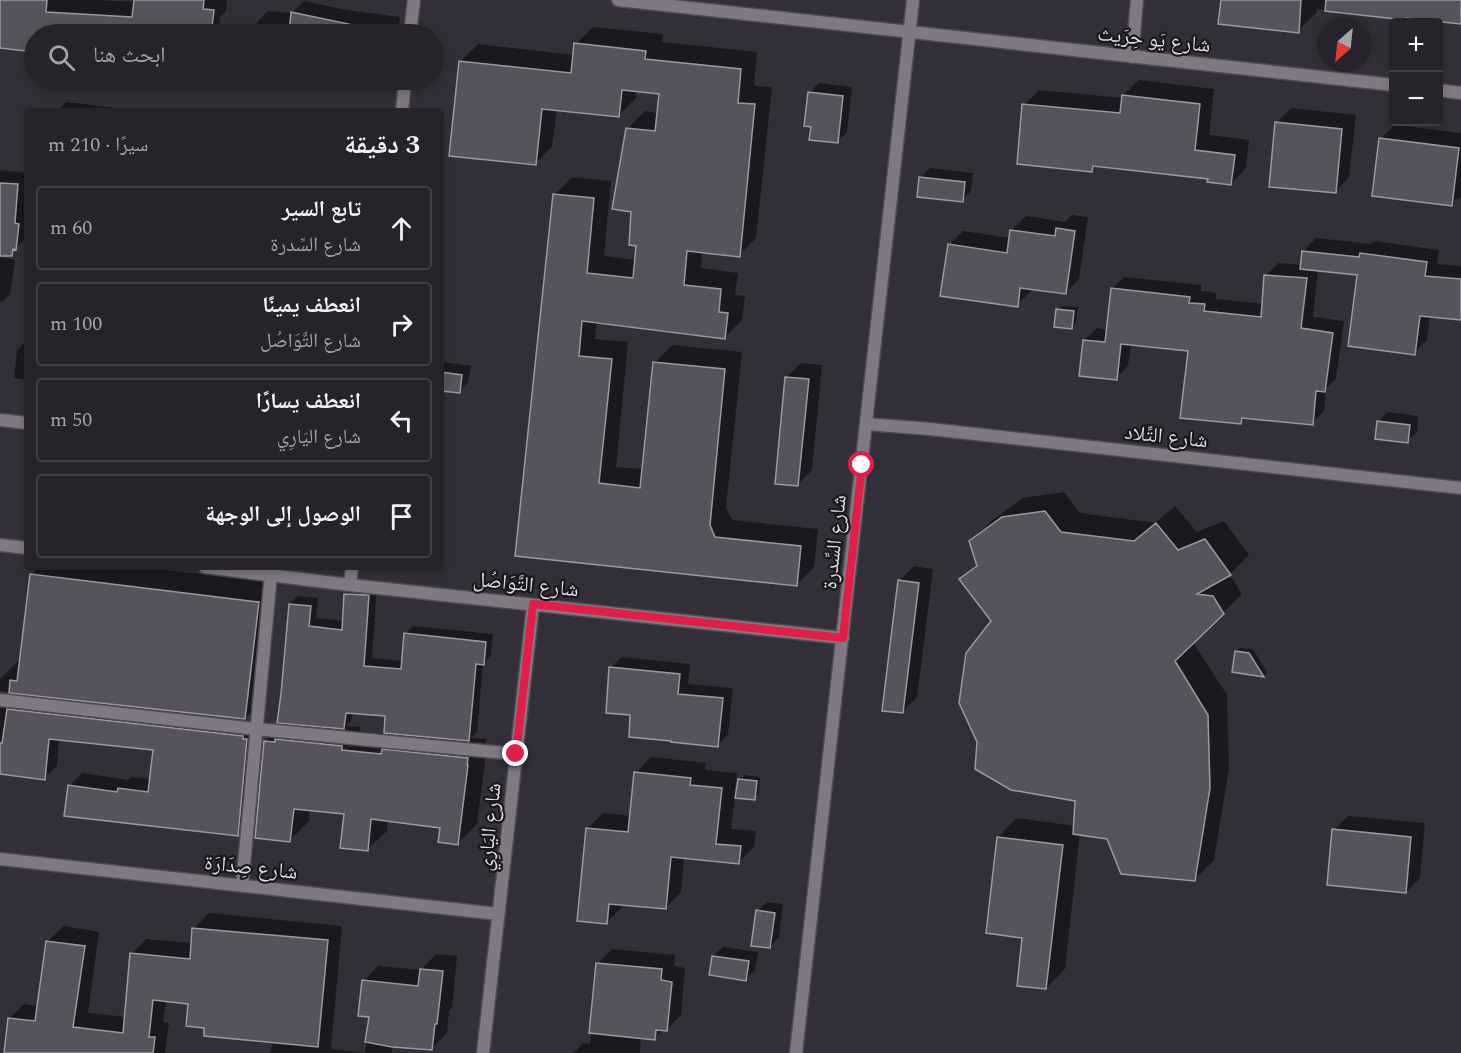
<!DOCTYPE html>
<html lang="ar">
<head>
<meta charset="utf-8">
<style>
	body { margin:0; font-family:Spectral,"Noto Naskh Arabic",serif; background:#2e2b32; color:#f1f3f6; direction:rtl }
	.controls { position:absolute; right:18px; top:18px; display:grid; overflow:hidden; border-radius:6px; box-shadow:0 3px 9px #0003 }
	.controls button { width:54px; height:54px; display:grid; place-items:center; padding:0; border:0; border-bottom:2px solid #424047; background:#26232a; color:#f1f3f6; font:30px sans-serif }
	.compass { position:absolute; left:1317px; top:18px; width:54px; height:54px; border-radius:50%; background:#26232a; box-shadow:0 3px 9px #0003; rotate:207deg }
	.stop { position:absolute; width:18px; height:18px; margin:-14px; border:4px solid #e11d48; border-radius:50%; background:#fff }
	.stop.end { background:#e11d48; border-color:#fff; box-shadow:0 2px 6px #0008 }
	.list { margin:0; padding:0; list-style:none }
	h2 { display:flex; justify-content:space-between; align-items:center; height:78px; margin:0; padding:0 24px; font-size:26px }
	h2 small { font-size:20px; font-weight:400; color:#a4a4a8 }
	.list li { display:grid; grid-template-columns:39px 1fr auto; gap:18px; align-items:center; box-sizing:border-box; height:84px; margin:0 12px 12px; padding:0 12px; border:2px solid #424047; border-radius:6px }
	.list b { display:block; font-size:22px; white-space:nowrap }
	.list p { margin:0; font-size:20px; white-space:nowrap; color:#a4a4a8 }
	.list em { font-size:20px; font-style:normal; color:#a4a4a8 }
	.icon { flex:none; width:33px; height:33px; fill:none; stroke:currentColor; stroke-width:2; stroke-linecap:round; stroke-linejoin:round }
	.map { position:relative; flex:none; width:1461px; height:1053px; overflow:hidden; direction:ltr }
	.search { position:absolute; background:#26232a; box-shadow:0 3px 9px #0003; left:24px; top:24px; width:420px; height:66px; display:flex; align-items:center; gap:15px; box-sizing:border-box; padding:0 21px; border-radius:33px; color:#a4a4a8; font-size:22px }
	.panel { position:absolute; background:#26232a; box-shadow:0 3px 9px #0003; left:24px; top:108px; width:420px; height:462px; border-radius:6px; direction:rtl }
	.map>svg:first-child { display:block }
	.shadow { fill:#0007; fill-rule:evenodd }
	.building { fill:#57535c; stroke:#9c98a2; stroke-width:1.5 }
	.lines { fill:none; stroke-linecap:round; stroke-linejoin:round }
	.street-casing { stroke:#4e4a51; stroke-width:15 }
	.street { stroke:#7e7983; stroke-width:12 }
	.route { stroke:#e11d48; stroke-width:8 }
	.labels { text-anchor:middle; stroke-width:4.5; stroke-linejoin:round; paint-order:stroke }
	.street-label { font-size:21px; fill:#dedce1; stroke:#1a181c }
</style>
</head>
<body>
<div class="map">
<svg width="1461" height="1053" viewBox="0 0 1461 1053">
	<rect width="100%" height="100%" fill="#332f38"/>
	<!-- shadow -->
	<path class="shadow" d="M 0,0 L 99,0 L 135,2 L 136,0 L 227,0 L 226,11 L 220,17 L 219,34 L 34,34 L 34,50 L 0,47 Z
		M 1222,0 L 1461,0 L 1461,22 L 1407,17 L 1405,19 L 1317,9 L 1316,13 L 1298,31 Z
		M 304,1 L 346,10 L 400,17 L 398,34 L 256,34 L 257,22 L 268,11 L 292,13 Z
		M 593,27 L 663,34 L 662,42 L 757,52 L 754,86 L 772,87 L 756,238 L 739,255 L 702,251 L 701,268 L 738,273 L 735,295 L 745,296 L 742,320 L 725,337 L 597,321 L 595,339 L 628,342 L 616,467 L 644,469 L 655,363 L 672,345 L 742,352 L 726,507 L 732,520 L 818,529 L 814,567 L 797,584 L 517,555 L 555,194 L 572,177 L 611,181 L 604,256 L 636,260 L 638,245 L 633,211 L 627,129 L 645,111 L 659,113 L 661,93 L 637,90 L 636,98 L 619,115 L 557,109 L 552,147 L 535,164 L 461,61 L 478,44 L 574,55 L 576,44 Z
		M 1139,80 L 1214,89 L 1209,135 L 1249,140 L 1246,168 L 1231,184 L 1209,178 L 1097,165 L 1092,170 L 1024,105 L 1039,90 L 1123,98 L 1123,95 Z
		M 819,83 L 852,87 L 847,132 L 837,142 L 809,93 Z
		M 66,102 L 133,110 L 133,111 L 57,111 Z
		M 1291,108 L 1356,115 L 1349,177 L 1335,192 L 1277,122 Z
		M 1395,125 L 1461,133 L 1461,198 L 1458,198 L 1451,204 L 1380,139 Z
		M 930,168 L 973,173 L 971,191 L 962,200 L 921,177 Z
		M 0,170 L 27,173 L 27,237 L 16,248 L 0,246 Z
		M 1072,215 L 1088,217 L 1079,279 L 1065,293 L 1032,288 L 1031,291 L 1017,305 L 949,245 L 963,231 L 1011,238 L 1012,230 L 1026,216 L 1065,222 Z
		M 1316,238 L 1371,244 L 1374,241 L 1439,250 L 1437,264 L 1461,266 L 1461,318 L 1430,316 L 1427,340 L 1414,353 L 1359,273 L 1318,270 L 1313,317 L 1344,321 L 1336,379 L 1326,388 L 1324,411 L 1312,423 L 1247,417 L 1241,423 L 1189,350 L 1131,344 L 1128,366 L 1116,378 L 1084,340 L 1097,328 L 1108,330 L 1112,289 L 1124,277 L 1201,285 L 1201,291 L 1216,293 L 1216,299 L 1264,304 L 1266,275 L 1278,263 L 1302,265 L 1303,251 Z
		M 0,257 L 15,260 L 10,294 L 2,302 L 0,301 Z
		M 1062,306 L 1078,307 L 1076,323 L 1071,328 L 1057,310 Z
		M 27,341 L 27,380 L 14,378 L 17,350 Z
		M 444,362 L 471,366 L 468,382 L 459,392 L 441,389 L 441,365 Z
		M 801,363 L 822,365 L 812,470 L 797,485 L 786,378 Z
		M 1387,412 L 1418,416 L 1417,432 L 1407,441 L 1378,422 Z
		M 1064,492 L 1080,513 L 1155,523 L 1175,506 L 1197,532 L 1224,521 L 1249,555 L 1230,574 L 1225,577 L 1232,578 L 1242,594 L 1193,642 L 1227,695 L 1229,768 L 1214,860 L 1195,879 L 1108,838 L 1080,833 L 1065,969 L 1046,988 L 1024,936 L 998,837 L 1017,818 L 1075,826 L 1077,800 L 993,621 L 961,579 L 978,563 L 971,541 L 990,522 L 1023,498 Z
		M 914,566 L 933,569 L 917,697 L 902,712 L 900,580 Z
		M 39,567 L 141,567 L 277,583 L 264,699 L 245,718 L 0,691 L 0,679 L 19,660 L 21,661 L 31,575 Z
		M 354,586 L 377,588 L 372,658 L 403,661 L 405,634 L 413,626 L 493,634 L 491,655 L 483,664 L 477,732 L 471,738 L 486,739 L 485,746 L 487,747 L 477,824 L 458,843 L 442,827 L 388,820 L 387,831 L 367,850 L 345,813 L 310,809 L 309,821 L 290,840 L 265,742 L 285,722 L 290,604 L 298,596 L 318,598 L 316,618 L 344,621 L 346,594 ZM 353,712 L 387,715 L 385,734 L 360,731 L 360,727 L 346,726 L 352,719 Z
		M 1240,648 L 1253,649 L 1267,672 L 1264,676 L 1233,671 L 1236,652 Z
		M 622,657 L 690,664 L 688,684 L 733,688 L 728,734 L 718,745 L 632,713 L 611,667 Z
		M 0,702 L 259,727 L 250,823 L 238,835 L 69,786 L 82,773 L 128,780 L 131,777 L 151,779 L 154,749 L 59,739 L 57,766 L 44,778 L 0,773 Z
		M 651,757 L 706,763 L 705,770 L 737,773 L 735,789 L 738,790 L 740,780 L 744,775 L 760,777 L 759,794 L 754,798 L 735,796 L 731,829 L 756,831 L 754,847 L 738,863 L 684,857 L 681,892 L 665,908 L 623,903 L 622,907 L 607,922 L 587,829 L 603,813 L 631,816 L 636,773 Z
		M 1348,816 L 1425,823 L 1420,878 L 1406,892 L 1334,830 Z
		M 767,902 L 783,904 L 779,937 L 770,947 L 757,911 Z
		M 209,913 L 342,926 L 331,1049 L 365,1053 L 370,1016 L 364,981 L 378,966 L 421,970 L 436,954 L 457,956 L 452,1008 L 449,1010 L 447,1033 L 432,1048 L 393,1045 L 392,1053 L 270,1053 L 273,1041 L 206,1026 L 190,1002 L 166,1000 L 163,1022 L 169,1023 L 165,1053 L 6,1053 L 9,1019 L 24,1004 L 39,1006 L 48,941 L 63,926 L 99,932 L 88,1013 L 126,1017 L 131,954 L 146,939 L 193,943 L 194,928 Z
		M 723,947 L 758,952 L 755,970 L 746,979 L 713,956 Z
		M 612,949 L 675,955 L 674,966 L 685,968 L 681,1015 L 666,1030 L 664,1029 L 654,1039 L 641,1037 L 640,1053 L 573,1053 L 583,1043 L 590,1044 L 598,963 Z"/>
	<!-- building -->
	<path class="building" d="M 0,0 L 47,0 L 46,12 L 132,17 L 134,0 L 204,0 L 203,9 L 214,10 L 212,27 L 198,26 L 197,34 L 34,34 L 34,52 L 0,48 Z
		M 1221,0 L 1301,0 L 1299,33 L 1218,24 Z
		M 1326,0 L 1461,0 L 1461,24 L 1406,18 L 1405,20 L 1325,11 Z
		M 291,12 L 363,27 L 363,34 L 289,34 Z
		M 574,43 L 646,51 L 645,59 L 741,69 L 738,103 L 755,104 L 740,257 L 687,251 L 684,285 L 721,289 L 719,312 L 728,313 L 725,339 L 582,321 L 579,356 L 612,359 L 599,483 L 640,488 L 653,362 L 725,369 L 710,525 L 715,537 L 801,546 L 797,586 L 515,556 L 553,194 L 594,198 L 587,273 L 633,278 L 636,246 L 629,245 L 631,212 L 612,209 L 626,128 L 655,131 L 659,94 L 622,90 L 619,117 L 542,109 L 536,165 L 449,156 L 459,61 L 571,73 Z
		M 808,92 L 843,96 L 838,143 L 809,140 L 811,127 L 804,126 Z
		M 1122,95 L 1200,104 L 1195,150 L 1235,155 L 1231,185 L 1207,182 L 1208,179 L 1093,166 L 1092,172 L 1017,164 L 1022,104 L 1120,113 Z
		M 1275,122 L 1342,129 L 1336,193 L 1269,187 Z
		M 1379,138 L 1459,148 L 1452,206 L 1372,196 Z
		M 919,177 L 965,182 L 963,202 L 917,197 Z
		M 0,183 L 18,184 L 15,223 L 19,224 L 16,250 L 13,249 L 12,256 L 0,256 Z
		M 1056,228 L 1075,231 L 1066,294 L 1020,288 L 1018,307 L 940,296 L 948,244 L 1007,253 L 1010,230 L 1055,236 Z
		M 1302,251 L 1359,257 L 1360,253 L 1427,262 L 1425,276 L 1461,279 L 1461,320 L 1420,316 L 1415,355 L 1348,346 L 1357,275 L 1300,269 Z
		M 1264,275 L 1307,278 L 1301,328 L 1333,333 L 1325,392 L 1316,391 L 1313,425 L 1242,418 L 1241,424 L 1180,418 L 1188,351 L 1121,344 L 1117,380 L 1079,376 L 1083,340 L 1105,342 L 1111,288 L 1190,297 L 1189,303 L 1205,304 L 1204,311 L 1261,317 Z
		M 1056,309 L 1074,311 L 1072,329 L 1054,327 Z
		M 441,372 L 462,375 L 460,393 L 441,391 Z
		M 785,377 L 809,379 L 798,486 L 775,484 Z
		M 1377,421 L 1410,425 L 1408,443 L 1375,439 Z
		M 1045,511 L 1061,532 L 1134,541 L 1156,523 L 1178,550 L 1205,539 L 1231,575 L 1197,594 L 1213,596 L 1224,614 L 1175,661 L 1208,715 L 1210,788 L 1195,881 L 1121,874 L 1107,839 L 1073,834 L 1075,801 L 1011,790 L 975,769 L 977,742 L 959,703 L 966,653 L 991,621 L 959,579 L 977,566 L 969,541 L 1002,517 Z
		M 30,574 L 259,602 L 245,719 L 9,693 L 10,680 L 17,681 Z
		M 898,580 L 919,583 L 903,713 L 882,711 Z
		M 344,594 L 369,595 L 364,666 L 401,669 L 404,633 L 486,642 L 484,665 L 476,664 L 469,741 L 384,733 L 385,716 L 346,713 L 344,729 L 277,723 L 281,694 L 289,604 L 311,606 L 309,626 L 342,630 Z
		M 1235,651 L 1249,653 L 1264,677 L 1232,672 Z
		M 609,667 L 680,674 L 678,694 L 723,698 L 718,747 L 671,742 L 671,741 L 629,737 L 630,715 L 606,713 Z
		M 7,709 L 243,736 L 243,739 L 247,739 L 238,836 L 64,816 L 68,785 L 117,792 L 118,788 L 148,792 L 153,750 L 49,739 L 45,780 L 0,774 L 0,743 L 2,743 Z
		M 275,739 L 342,746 L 342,750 L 381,754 L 382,749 L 468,758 L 467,765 L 468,765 L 458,845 L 438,842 L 440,828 L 371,819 L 368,851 L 340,848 L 344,814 L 294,809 L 290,842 L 255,838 L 264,741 L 275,742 Z
		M 634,772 L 691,778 L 690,785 L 722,788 L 716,844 L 741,846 L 739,864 L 671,857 L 666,909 L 609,904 L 607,924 L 577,921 L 586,828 L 628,832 Z
		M 738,779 L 757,781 L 755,800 L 735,798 Z
		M 1332,829 L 1411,837 L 1406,893 L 1327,885 Z
		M 997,837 L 1063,845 L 1046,989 L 1017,986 L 1022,938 L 986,933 Z
		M 756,910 L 775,913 L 770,948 L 751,946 Z
		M 192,928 L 328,940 L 318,1047 L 204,1036 L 204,1028 L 186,1026 L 188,1004 L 153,1000 L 149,1037 L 155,1037 L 153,1053 L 4,1053 L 8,1018 L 35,1021 L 46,941 L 85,946 L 73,1027 L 123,1033 L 130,953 L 190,959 Z
		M 712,956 L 749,961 L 746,981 L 709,975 Z
		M 596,963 L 662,969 L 661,980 L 672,982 L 667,1031 L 656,1030 L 655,1040 L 589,1033 Z
		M 420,969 L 443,971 L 437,1024 L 435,1024 L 432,1050 L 392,1047 L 365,1042 L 369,1017 L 358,1016 L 362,980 L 418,986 Z"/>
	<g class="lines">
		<!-- street casing -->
		<g class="street-casing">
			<path id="street" d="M 618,0 L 1394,85
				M 410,34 L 414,0
				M 1132,57 L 1137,0
				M 1438,90 L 1461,93
				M 402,111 L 405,80
				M 0,420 L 27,423
				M 866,424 L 930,429 L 1461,488
				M 0,545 L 27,548
				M 205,567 L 350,585 L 843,638
				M 350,585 L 352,567
				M 0,700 L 256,729 L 516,754
				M 0,859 L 498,914
				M 242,886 L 271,574
				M 483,1053 L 533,605
				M 796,1053 L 913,0"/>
		</g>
		<!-- street -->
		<use href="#street" class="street"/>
	</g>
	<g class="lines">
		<!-- route -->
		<path class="route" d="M 516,754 L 533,604 L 843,638 L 862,465"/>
	</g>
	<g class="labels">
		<!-- street labels -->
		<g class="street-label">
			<text transform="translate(1154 39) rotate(6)" y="7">شارع يَو حِرَيث</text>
			<text transform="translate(1166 436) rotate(6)" y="7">شارع التِّلاد</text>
			<text transform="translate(834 542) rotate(-84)" y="7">شارع السِّدرة</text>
			<text transform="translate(526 584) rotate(6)" y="7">شارع التَّوَاصُل</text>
			<text transform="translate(489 827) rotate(-84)" y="7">شارع اليَارِي</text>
			<text transform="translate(251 867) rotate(6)" y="7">شارع صِدَارَة</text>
		</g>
	</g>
</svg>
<div class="controls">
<button>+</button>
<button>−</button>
</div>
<svg class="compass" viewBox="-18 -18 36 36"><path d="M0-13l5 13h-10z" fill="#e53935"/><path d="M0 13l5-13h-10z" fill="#a4a4a8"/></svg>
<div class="stop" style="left:862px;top:465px"></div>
<div class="stop end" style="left:516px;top:754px"></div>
<div class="search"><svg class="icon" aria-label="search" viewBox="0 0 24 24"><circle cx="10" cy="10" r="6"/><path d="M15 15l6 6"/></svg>ابحث هنا</div>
<section class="panel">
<h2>3 دقيقة<small>سيرًا · 210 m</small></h2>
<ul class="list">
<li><svg class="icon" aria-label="ahead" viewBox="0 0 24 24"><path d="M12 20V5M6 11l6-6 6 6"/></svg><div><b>تابع السير</b><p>شارع السِّدرة</p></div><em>60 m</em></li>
<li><svg class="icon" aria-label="right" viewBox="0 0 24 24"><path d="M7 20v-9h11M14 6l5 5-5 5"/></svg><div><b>انعطف يمينًا</b><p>شارع التَّوَاصُل</p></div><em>100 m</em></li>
<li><svg class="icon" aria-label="left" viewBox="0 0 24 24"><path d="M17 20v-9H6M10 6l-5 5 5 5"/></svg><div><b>انعطف يسارًا</b><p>شارع اليَارِي</p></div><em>50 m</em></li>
<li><svg class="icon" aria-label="arrive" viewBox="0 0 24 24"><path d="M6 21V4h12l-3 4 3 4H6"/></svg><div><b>الوصول إلى الوجهة</b></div></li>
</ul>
</section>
</div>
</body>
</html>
